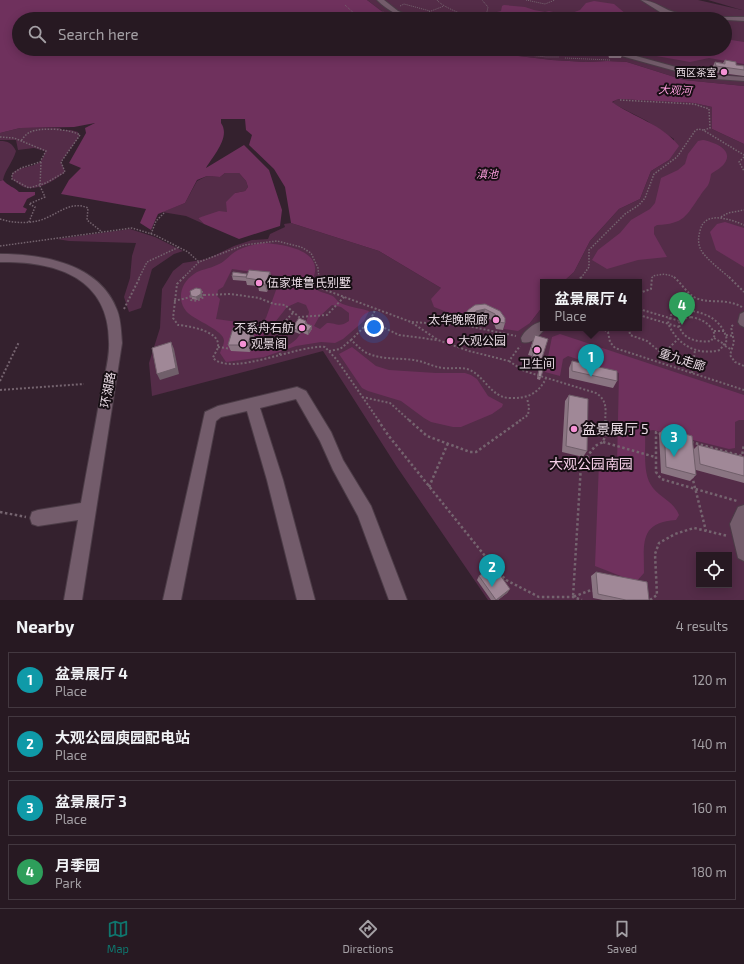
<!DOCTYPE html>
<html lang="en">
<head>
<meta charset="utf-8">
<style>
	body { margin:0; font-family:"Exo 2","Noto Sans SC",sans-serif; background:#33262f; color:#f1f3f6 }
	.controls { position:absolute; right:12px; bottom:12px; display:grid; overflow:hidden; border-radius:0px; box-shadow:0 2px 10px #0003 }
	.controls button { width:36px; height:36px; display:grid; place-items:center; padding:0; border:0; border-bottom:1px solid #433840; background:#271922; color:#f1f3f6; font:20px sans-serif }
	.you { position:absolute; left:374px; top:327px; width:14px; height:14px; margin:-10px; border:3px solid #fff; border-radius:50%; background:#1a73e8; box-shadow:0 0 0 6px #1a73e833 }
	.badge { display:grid; place-items:center; width:26px; height:26px; border-radius:50%; background:#0f766e; color:#fff; font-size:13px; font-weight:700 }
	.pin { position:absolute; translate:-50% -33px; filter:drop-shadow(0 1px 2px #0008) }
	.pin::after { content:''; position:absolute; top:21px; width:14px; height:12px; background:inherit; clip-path:polygon(0 0,100% 0,50% 100%) }
	.popup { position:absolute; left:540px; top:279px; width:102px; height:52px; box-sizing:border-box; display:grid; place-content:center; border-radius:0px; background:#271922; filter:drop-shadow(0 1px 3px #0005); font-size:13px; white-space:nowrap; color:#a4a0a5 }
	.popup b { font-size:15px; color:#f1f3f6 }
	.popup::after { content:''; position:absolute; left:50%; top:100%; margin-left:-8px; border:8px solid transparent; border-top-color:#271922 }
	.list { margin:0; padding:0; list-style:none }
	h2 { display:flex; justify-content:space-between; align-items:center; height:52px; margin:0; padding:0 16px; font-size:17px }
	h2 small { font-size:13px; font-weight:400; color:#a4a0a5 }
	.list li { display:grid; grid-template-columns:26px 1fr auto; gap:12px; align-items:center; box-sizing:border-box; height:56px; margin:0 8px 8px; padding:0 8px; border:1px solid #433840; border-radius:0px }
	.list b { display:block; font-size:15px; white-space:nowrap }
	.list p { margin:0; font-size:13px; white-space:nowrap; color:#a4a0a5 }
	.list em { font-size:13px; font-style:normal; color:#a4a0a5 }
	.icon { flex:none; width:22px; height:22px; fill:none; stroke:currentColor; stroke-width:2; stroke-linecap:round; stroke-linejoin:round }
	.map { position:relative; flex:none; width:744px; height:600px; overflow:hidden }
	.search { position:absolute; background:#271922; box-shadow:0 2px 10px #0003; left:12px; right:12px; top:12px; height:44px; display:flex; align-items:center; gap:10px; box-sizing:border-box; padding:0 14px; border-radius:22px; color:#a4a0a5; font-size:15px }
	.sheet { height:308px; background:#271922 }
	nav { display:flex; justify-content:space-around; align-items:center; box-sizing:border-box; height:56px; border-top:1px solid #433840; background:#271922; font-size:11px; color:#a4a0a5 }
	nav a { display:grid; justify-items:center; gap:2px }
	nav .on { color:#0f766e }
	.map>svg:first-child { display:block }
	.green { fill:#542c48; fill-rule:evenodd }
	.water { fill:#6f315d; fill-rule:evenodd }
	.lines { fill:none; stroke-linecap:round; stroke-linejoin:round }
	.minor-casing { stroke:#4c3c47; stroke-width:2 }
	.path-far3 { stroke:#75646f; stroke-width:1; stroke-dasharray:1 1; stroke-linecap:butt }
	.path-far2 { stroke:#75646f; stroke-width:1.5; stroke-dasharray:1.5 1.5; stroke-linecap:butt }
	.path-far1 { stroke:#75646f; stroke-width:2; stroke-dasharray:2 2; stroke-linecap:butt }
	.path { stroke:#75646f; stroke-width:2.5; stroke-dasharray:2.5 2.5; stroke-linecap:butt }
	.minor { fill:#735c6b; fill-rule:evenodd }
	.wall { fill:#8a7582 }
	.shaded-wall { fill:#705f6a }
	.building { fill:#a08897; stroke:#705f6a }
	.poi-dot { fill:#f491d4; stroke:#160e13; stroke-width:1.5 }
	.labels { text-anchor:middle; stroke-width:4; stroke-linejoin:round; paint-order:stroke }
	.far-poi-label { font-size:10px; fill:#e8dae3; stroke:#160e13; text-anchor:end }
	.far-water-label { font-size:11px; font-style:italic; fill:#fb9ddc; stroke:#160e13 }
	.poi-label { font-size:12px; fill:#e8dae3; stroke:#160e13; text-anchor:start }
	.street-label { font-size:12px; fill:#e8dae3; stroke:#160e13 }
	.near-poi-label { font-size:14px; fill:#e8dae3; stroke:#160e13; text-anchor:start }
	.near-park-label { font-size:14px; fill:#f5cee7; stroke:#160e13 }
</style>
</head>
<body>
<div class="map">
<svg width="744" height="600" viewBox="0 0 744 600">
	<rect width="100%" height="100%" fill="#34212e"/>
	<!-- green -->
	<path class="green" d="M 367,0 L 698,0 L 742,10 L 708,0 L 744,0 L 744,86 L 684,80 L 627,62 L 606,61 L 586,62 L 552,60 L 492,53 L 476,49 L 725,49 L 725,19 L 392,19 Z
		M 617,99 L 694,103 L 712,107 L 712,129 L 744,144 L 744,600 L 488,600 L 397,467 L 323,351 L 152,396 L 149,363 L 160,328 L 162,289 L 173,271 L 183,263 L 207,259 L 234,246 L 252,240 L 268,239 L 270,234 L 285,227 L 284,224 L 291,223 L 379,251 L 441,288 L 462,318 L 468,310 L 472,308 L 530,323 L 543,306 L 543,328 L 639,328 L 639,282 L 563,282 L 574,272 L 590,241 L 619,209 L 640,199 L 651,171 L 669,160 L 674,139 L 647,121 L 612,103 ZM 699,555 L 729,555 L 729,585 L 699,585 Z
		M 20,128 L 60,128 L 62,130 L 71,130 L 78,132 L 79,137 L 61,162 L 65,172 C 57,179 41,189 29,188 C 23,188 17,183 12,179 L 12,174 L 15,171 C 28,164 42,169 45,151 L 34,148 L 18,150 L 16,140 L 0,140 L 0,133 Z
		M 0,141 C 8,141 12,143 16,151 C 13,162 5,170 3,180 L 0,181 Z
		M 225,173 L 239,173 L 246,181 L 248,187 L 245,191 L 235,193 L 227,212 L 198,218 L 204,224 L 186,216 L 162,212 L 185,203 L 197,181 L 207,176 L 220,177 Z
		M 130,229 L 155,237 L 183,251 L 174,254 L 152,269 L 141,308 L 129,312 L 124,297 L 130,278 L 132,256 L 136,243 L 69,241 L 57,239 Z"/>
	<!-- water -->
	<path class="water" d="M 0,0 L 367,0 L 392,19 L 19,19 L 19,49 L 476,49 L 492,53 L 552,60 L 586,62 L 607,61 L 627,62 L 684,80 L 744,86 L 744,144 L 712,129 L 712,107 L 694,103 L 618,99 L 612,102 C 633,117 662,124 679,146 L 669,160 L 651,171 L 640,199 L 619,209 L 590,241 L 574,272 L 563,282 L 543,282 L 543,306 L 530,323 L 518,331 L 504,329 L 505,320 L 472,308 L 464,314 L 462,318 L 434,307 L 431,299 L 441,288 L 379,251 L 291,223 L 285,187 L 274,169 L 249,145 L 252,135 L 246,130 L 245,119 L 221,119 L 221,123 C 231,137 213,156 206,168 L 244,145 L 269,170 L 282,210 L 280,226 L 239,239 L 204,224 L 198,218 L 219,211 L 227,212 L 226,202 L 235,193 L 245,191 L 248,187 L 246,181 L 239,173 L 225,173 L 220,177 L 207,176 L 197,180 L 185,203 L 158,214 L 151,230 L 140,223 L 146,209 L 61,194 L 69,180 L 81,168 L 69,163 L 86,133 L 85,128 L 95,123 L 74,127 L 20,128 L 0,133 Z
		M 594,1 L 614,4 L 626,14 L 638,19 C 633,19 625,21 621,19 C 615,17 611,12 606,19 L 598,17 L 594,19 L 481,19 L 484,15 L 501,11 L 502,6 L 504,5 L 525,7 L 534,10 L 545,12 L 549,11 L 566,15 L 580,10 L 586,3 Z
		M 725,39 L 744,42 L 744,64 L 709,58 L 690,62 L 645,54 L 627,49 C 637,49 653,57 661,49 L 725,49 Z
		M 703,140 C 714,142 735,150 724,164 C 721,168 715,171 711,174 C 709,188 707,185 700,196 C 686,216 684,224 657,225 L 654,227 L 654,234 L 667,257 L 638,260 L 607,269 L 592,260 L 598,250 L 620,233 L 631,220 L 650,209 L 655,203 L 661,178 L 678,170 L 685,164 L 688,154 L 698,141 Z
		M 3,180 C 8,186 14,187 19,192 L 35,192 L 35,195 L 27,199 L 23,207 L 27,209 L 25,213 L 0,213 L 0,181 Z
		M 725,222 L 744,228 L 744,267 L 716,250 L 710,232 L 717,224 Z
		M 263,243 C 279,244 318,248 315,272 C 314,278 309,284 316,289 C 319,292 326,293 330,295 C 335,296 336,300 339,302 C 346,307 361,308 369,311 L 364,321 L 343,339 L 335,343 L 321,342 L 296,346 L 264,357 L 226,362 L 220,353 C 221,349 224,345 224,341 C 225,331 195,320 188,313 C 176,301 180,283 194,274 C 201,269 209,269 217,265 C 223,263 227,258 232,254 C 241,247 252,245 263,243 ZM 232,269 L 281,276 L 266,318 L 260,325 L 216,319 L 220,299 L 217,296 L 218,290 L 223,287 ZM 298,302 L 306,305 L 309,312 C 304,335 294,348 269,350 C 264,351 259,352 253,350 L 252,345 L 268,331 L 287,307 ZM 332,305 L 341,307 L 349,313 L 349,321 C 339,328 337,323 327,323 L 320,329 L 314,326 L 319,317 Z
		M 560,334 L 744,395 L 744,420 L 739,420 L 735,422 L 735,448 L 729,449 L 653,430 L 647,431 L 645,434 C 646,451 642,475 653,488 C 661,498 674,502 679,515 L 676,520 C 639,522 644,544 644,573 L 636,582 L 595,566 L 599,462 L 617,465 L 619,373 L 568,356 L 563,359 L 560,376 L 545,372 L 552,337 Z
		M 352,347 L 376,366 L 389,370 L 436,373 L 465,373 L 471,375 L 477,379 L 488,396 L 503,404 L 502,407 L 492,414 L 461,427 L 453,427 L 431,422 L 424,418 L 401,401 L 368,391 L 362,388 L 339,354 Z"/>
	<g class="lines">
		<!-- minor casing -->
		<g class="minor-casing">
			<path id="minor" d="M 377,0 L 384,0 L 398,11 L 418,19 C 402,19 388,11 377,0 Z
				M 641,0 C 655,0 665,11 678,13 C 700,18 722,17 744,17 L 744,21 L 678,17 L 660,12 Z
				M 554,49 L 611,49 L 701,74 L 744,77 L 744,81 L 701,78 L 607,52 L 557,51 Z
				M 0,254 C 43,254 100,264 117,310 C 121,320 121,332 122,343 L 82,600 L 64,600 L 78,520 L 38,526 L 32,524 L 30,518 L 32,512 L 38,510 L 81,503 C 87,468 94,433 100,398 C 103,381 110,359 109,342 C 109,277 55,261 0,262 Z
				M 744,312 L 744,327 L 740,325 L 738,322 L 740,314 Z
				M 540,322 L 543,323 L 543,328 L 546,328 L 544,330 C 538,336 532,345 522,342 L 521,338 C 524,331 533,324 540,322 Z
				M 297,387 L 306,391 L 331,432 L 343,460 L 371,506 L 407,600 L 389,600 L 358,516 L 333,470 L 320,441 L 296,399 L 260,408 L 283,480 L 315,600 L 297,600 L 267,480 L 247,411 L 221,417 L 216,421 L 181,600 L 163,600 L 205,412 L 218,406 Z
				M 744,505 L 744,561 L 738,558 L 730,524 L 738,507 Z"/>
		</g>
		<!-- path-far3 -->
		<path class="path-far3" d="M 437,0 C 442,7 466,16 475,18
			M 526,0 L 545,4 L 555,0
			M 345,5 L 357,16
			M 400,6 L 404,4 L 430,11
			M 350,17 L 384,12
			M 429,19 L 426,13 L 444,6
			M 471,19 L 487,12 L 488,7 L 482,0
			M 478,49 L 546,57 L 559,57
			M 518,53 L 519,49
			M 527,54 L 534,51 L 542,55
			M 542,54 L 551,54
			M 565,58 L 610,60"/>
		<!-- path-far2 -->
		<path class="path-far2" d="M 620,100 L 694,104 L 709,109 L 710,128 L 704,130
			M 0,137 L 14,138 L 46,151 L 40,162 L 21,168 L 12,174 L 12,179 L 29,188 L 46,183 L 65,172 L 61,162 L 80,135 C 70,129 41,127 30,132 C 26,134 23,138 21,141
			M 744,157 L 739,162 L 744,171
			M 721,217 L 728,213 L 744,210
			M 0,219 C 13,223 27,224 41,220 C 57,215 70,200 88,208 L 87,220 L 102,232
			M 29,222 L 35,207 L 29,204 L 45,197 L 40,186 L 41,162
			M 151,234 L 156,221 L 164,213
			M 0,246 L 132,228 L 155,235 L 188,252 L 199,262
			M 139,278 L 147,262 L 179,247
			M 183,278 L 199,262 L 244,245 L 277,241 L 301,247 L 311,253 L 318,268 L 319,278
			M 581,278 L 589,267 L 589,250 L 625,214 L 639,205 L 645,198 L 654,174 L 677,157 L 695,131 L 698,129 L 703,130 L 744,155
			M 652,278 L 653,276 C 661,274 668,273 675,278
			M 730,278 C 722,271 706,259 701,250 C 698,244 698,238 700,231 C 704,210 730,219 744,225"/>
		<!-- path-far1 -->
		<path class="path-far1" d="M 184,277 L 177,284 L 173,318 L 178,325 C 189,326 220,331 218,346 C 218,350 214,354 213,358 C 232,377 299,344 325,347 L 337,360 L 379,421
			M 319,277 L 320,284 L 323,289 L 411,322 L 438,340 L 469,351 L 509,361 L 520,346
			M 674,277 C 681,283 686,292 694,297 C 708,305 724,297 742,307
			M 729,277 L 744,292
			M 578,282 L 581,277
			M 197,291 L 203,292 L 204,297 L 197,301 L 191,300 L 190,295 Z
			M 639,293 L 651,289 L 652,277
			M 204,295 L 231,294 L 259,298 L 274,304 L 285,305 L 299,317 L 327,315 L 344,297
			M 174,301 L 191,297
			M 124,309 L 140,277
			M 639,309 L 680,321
			M 685,310 C 705,312 722,319 727,340 L 720,350 C 697,356 677,345 668,323 L 671,315 Z
			M 639,315 L 679,327
			M 691,317 C 702,319 711,324 715,335 L 711,341 C 698,343 680,339 679,323 L 683,319 Z
			M 370,321 L 399,335 L 437,340
			M 412,322 L 468,326 L 516,336
			M 733,325 L 731,327 L 734,342 L 730,355 L 735,362 L 744,366
			M 601,328 L 608,332 L 610,342 L 615,348 L 744,390
			M 629,328 L 630,335 L 647,341 L 659,351 L 666,351 L 677,340
			M 551,330 L 557,328
			M 714,331 L 724,331
			M 726,335 L 734,336
			M 714,338 L 726,345
			M 351,340 L 370,321 L 376,308
			M 725,346 L 732,350
			M 218,347 L 232,349
			M 249,350 L 277,340
			M 329,351 L 340,349 L 351,340 C 356,344 360,349 365,352 C 381,361 402,357 419,361 C 427,363 434,367 443,368 C 451,369 459,367 467,369 C 484,374 490,397 509,398 C 526,399 539,394 546,378
			M 280,355 C 278,337 279,326 293,313
			M 509,361 L 524,371 L 596,393 C 607,400 606,409 605,421
			M 692,373 L 695,350
			M 0,381 L 19,342
			M 0,390 L 84,384
			M 362,397 L 390,403 L 410,421
			M 519,421 L 528,415 L 529,407 L 527,398"/>
		<!-- path -->
		<path class="path" d="M 378,420 L 388,435 L 493,566 L 506,580 L 539,597 L 573,597 L 582,600
			M 409,420 L 427,436 L 470,452 L 476,452 L 521,420
			M 661,434 L 656,432 L 656,472 L 661,479 L 737,501
			M 603,442 L 655,457
			M 691,442 L 742,456 L 744,444
			M 692,476 L 706,531
			M 429,487 L 448,443
			M 0,512 L 26,517
			M 595,591 L 591,590 L 573,597 L 581,465 L 595,446 L 603,442 L 605,436 L 606,420
			M 650,600 L 657,595 L 655,554 L 659,543 L 675,534 L 694,528 L 728,536"/>
		<!-- minor -->
		<use href="#minor" class="minor"/>
	</g>
	<!-- wall -->
	<path class="wall" d="M 609,50 L 622,55 L 621,58 L 609,58 L 608,54 Z
		M 725,60 L 736,65 L 744,66 L 744,76 L 713,72 L 712,68 L 715,62 L 723,63 Z
		M 270,272 L 271,279 L 267,292 L 259,291 L 258,286 L 247,285 L 246,281 L 233,280 L 232,276 Z
		M 201,289 L 202,293 L 202,297 L 197,300 L 192,299 L 191,296 Z
		M 485,304 L 505,323 L 503,330 L 496,329 L 493,321 L 484,316 L 475,318 L 471,323 L 465,320 L 466,313 Z
		M 306,321 L 307,324 L 312,329 L 308,335 L 301,332 L 300,334 L 292,331 L 292,328 Z
		M 535,335 L 541,361 L 538,368 L 529,365 L 532,356 L 528,355 Z
		M 254,336 L 250,352 L 231,351 L 228,345 Z
		M 572,361 L 617,381 L 613,388 L 569,378 L 569,368 Z
		M 539,369 L 541,377 L 540,380 L 537,379 L 538,372 Z
		M 569,395 L 587,451 L 583,457 L 562,452 L 565,401 Z
		M 664,428 L 694,449 L 698,445 L 744,457 L 744,483 L 696,470 L 696,475 L 690,481 L 661,473 L 659,434 Z
		M 596,572 L 649,600 L 603,600 L 593,598 L 591,576 Z
		M 479,576 L 510,589 L 507,593 L 498,600 L 491,600 L 477,580 Z"/>
	<!-- shaded-wall -->
	<path class="shaded-wall" d="M 270,272 L 271,279 L 267,292 L 265,285 Z
		M 201,289 L 202,293 L 202,297 L 197,300 L 196,297 Z
		M 485,309 L 484,316 L 475,318 L 471,323 L 473,316 L 476,311 Z
		M 312,326 L 312,329 L 308,335 L 308,331 Z
		M 252,329 L 254,336 L 250,352 L 248,345 Z
		M 301,329 L 301,332 L 300,334 L 299,331 Z
		M 171,342 L 174,349 L 179,374 L 160,380 L 157,374 Z
		M 510,589 L 507,593 L 498,600 L 496,600 Z"/>
	<!-- building -->
	<path class="building" d="M 609,50 L 620,51 L 622,55 L 610,55 Z
		M 725,60 L 736,62 L 736,65 L 744,66 L 744,70 L 716,66 L 715,62 L 725,64 Z
		M 249,270 L 270,272 L 265,285 L 258,284 L 259,280 L 246,278 Z
		M 233,272 L 247,274 L 246,277 L 232,276 Z
		M 196,288 L 201,289 L 201,294 L 196,297 L 191,296 L 190,291 Z
		M 485,304 L 500,311 L 505,318 L 505,323 L 498,322 L 495,314 L 485,309 L 476,311 L 473,316 L 466,313 L 468,310 L 475,305 Z
		M 299,318 L 306,321 L 305,323 L 312,326 L 308,331 L 301,329 L 299,331 L 292,328 Z
		M 233,328 L 252,329 L 248,345 L 228,345 Z
		M 535,335 L 548,339 L 541,361 L 532,358 L 534,349 L 531,348 Z
		M 171,342 L 176,368 L 157,374 L 152,348 Z
		M 572,361 L 617,371 L 617,381 L 572,371 Z
		M 539,369 L 543,370 L 541,377 L 538,376 Z
		M 569,395 L 588,399 L 587,451 L 566,446 Z
		M 664,428 L 692,436 L 696,475 L 666,467 Z
		M 698,445 L 744,457 L 744,476 L 700,464 Z
		M 493,565 L 510,589 L 496,600 L 479,576 Z
		M 596,572 L 647,582 L 649,600 L 626,600 L 598,594 Z"/>
	<!-- markers -->
	<g class="poi-dot">
		<circle cx="724" cy="72" r="4"/>
		<circle cx="259" cy="283" r="4"/>
		<circle cx="496" cy="320" r="4"/>
		<circle cx="302" cy="328" r="4"/>
		<circle cx="450" cy="341" r="4"/>
		<circle cx="243" cy="344" r="4"/>
		<circle cx="537" cy="350" r="4"/>
		<circle cx="574" cy="429" r="4"/>
	</g>
	<g class="labels">
		<!-- far-poi labels -->
		<g class="far-poi-label">
			<text x="716" y="76">西区茶室</text>
		</g>
		<!-- far-water labels -->
		<g class="far-water-label">
			<text transform="translate(675 90) rotate(3)" y="4">大观河</text>
			<text x="487" y="178">滇池</text>
		</g>
		<!-- poi labels -->
		<g class="poi-label">
			<text x="267" y="287">伍家堆鲁氏别墅</text>
			<text x="488" y="324" text-anchor="end">太华晚照廊</text>
			<text x="294" y="332" text-anchor="end">不系舟石舫</text>
			<text x="458" y="345">大观公园</text>
			<text x="251" y="348">观景阁</text>
			<text x="537" y="368" text-anchor="middle">卫生间</text>
		</g>
		<!-- street labels -->
		<g class="street-label">
			<text transform="translate(682 360) rotate(18)" y="4">重九走廊</text>
			<text transform="translate(108 390) rotate(-80)" y="4">环湖路</text>
		</g>
		<!-- near-poi labels -->
		<g class="near-poi-label">
			<text x="582" y="434">盆景展厅 5</text>
		</g>
		<!-- near-park labels -->
		<g class="near-park-label">
			<text x="591" y="469">大观公园南园</text>
		</g>
	</g>
</svg>
<div class="controls">
<button><svg class="icon" aria-label="locate" viewBox="0 0 24 24"><circle cx="12" cy="12" r="6"/><path d="M12 2v4M12 18v4M2 12h4M18 12h4"/></svg></button>
</div>
<div class="you"></div>
<div class="pin badge" style="left:591px;top:377px;background:#0f9aa8">1</div>
<div class="popup"><b>盆景展厅 4</b>Place</div>
<div class="pin badge" style="left:492px;top:587px;background:#0f9aa8">2</div>
<div class="pin badge" style="left:674px;top:457px;background:#0f9aa8">3</div>
<div class="pin badge" style="left:682px;top:325px;background:#2e9e5b">4</div>
<div class="search"><svg class="icon" aria-label="search" viewBox="0 0 24 24"><circle cx="10" cy="10" r="6"/><path d="M15 15l6 6"/></svg>Search here</div>
</div>
<section class="sheet">
<h2>Nearby<small>4 results</small></h2>
<ul class="list">
<li><span class="badge" style="background:#0f9aa8">1</span><div><b>盆景展厅 4</b><p>Place</p></div><em>120 m</em></li>
<li><span class="badge" style="background:#0f9aa8">2</span><div><b>大观公园庾园配电站</b><p>Place</p></div><em>140 m</em></li>
<li><span class="badge" style="background:#0f9aa8">3</span><div><b>盆景展厅 3</b><p>Place</p></div><em>160 m</em></li>
<li><span class="badge" style="background:#2e9e5b">4</span><div><b>月季园</b><p>Park</p></div><em>180 m</em></li>
</ul>
</section>
<nav>
<a class="on"><svg class="icon" aria-label="map" viewBox="0 0 24 24"><path d="M3 6l6-2 6 2 6-2v14l-6 2-6-2-6 2zM9 4v14M15 6v14"/></svg>Map</a>
<a><svg class="icon" aria-label="directions" viewBox="0 0 24 24"><path d="M12 3l9 9-9 9-9-9zM9 14v-3h6M13 9l2 2-2 2"/></svg>Directions</a>
<a><svg class="icon" aria-label="saved" viewBox="0 0 24 24"><path d="M7 4h10v16l-5-4-5 4z"/></svg>Saved</a>
</nav>
</body>
</html>
